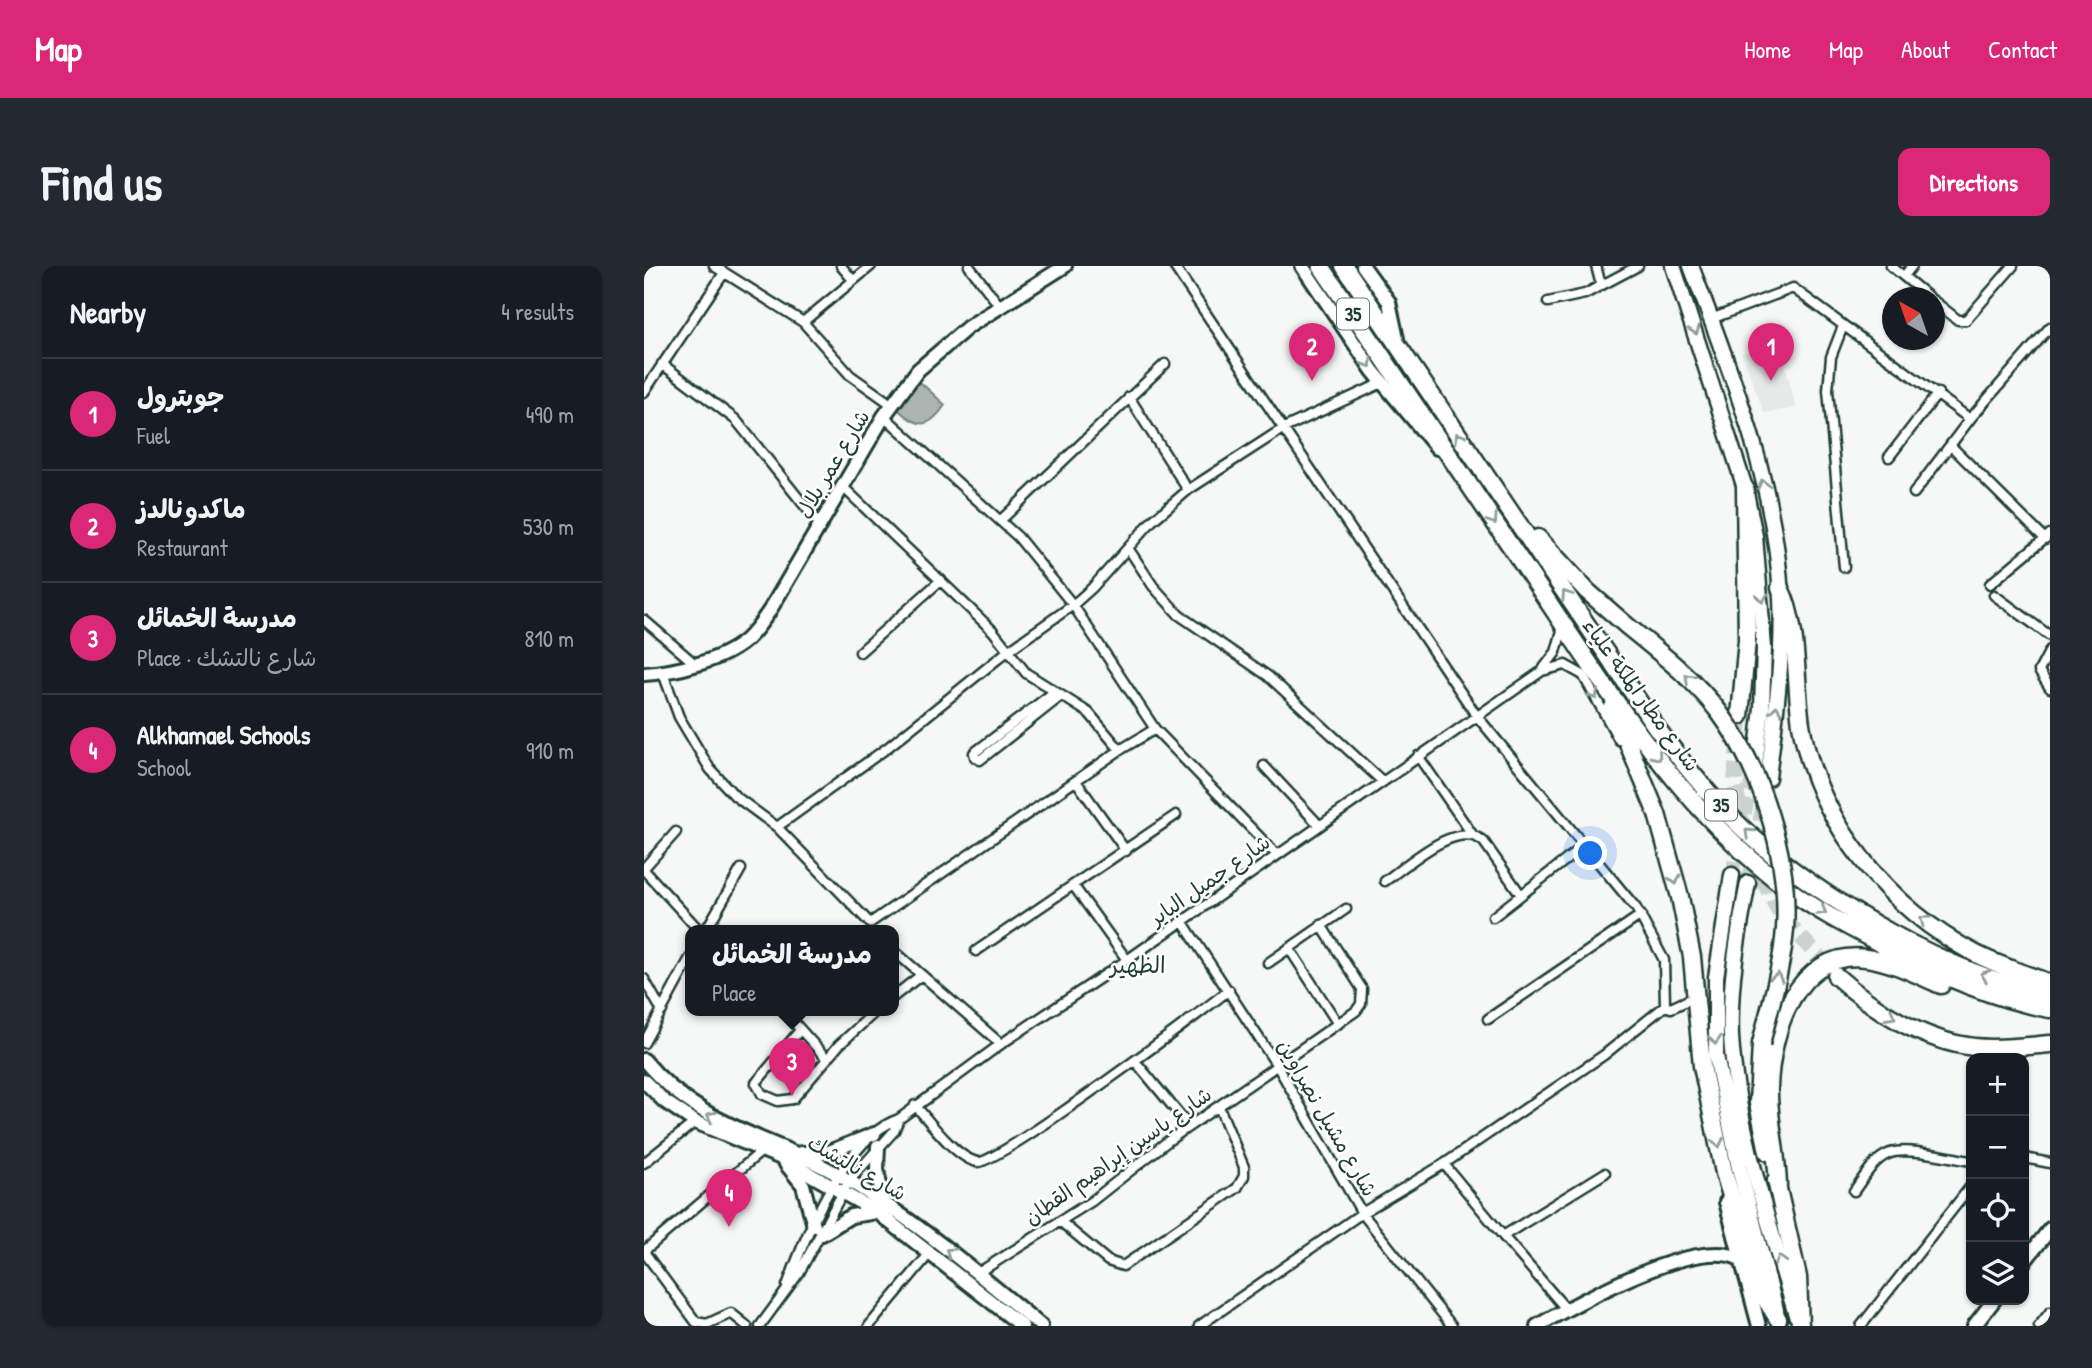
<!DOCTYPE html>
<html lang="en">
<head>
<meta charset="utf-8">
<style>
	body { margin:0; font-family:"Patrick Hand","Playpen Sans Arabic",sans-serif; background:#242831; color:#f1f3f6 }
	.controls { position:absolute; right:21px; bottom:21px; display:grid; overflow:hidden; border-radius:14px; box-shadow:0 2px 5px #0004 }
	.controls button { width:63px; height:63px; display:grid; place-items:center; padding:0; border:0; border-bottom:2px solid #363941; background:#171b24; color:#f1f3f6; font:35px sans-serif }
	.compass { position:absolute; left:1238px; top:21px; width:63px; height:63px; border-radius:50%; background:#171b24; box-shadow:0 2px 5px #0004; rotate:320deg }
	.you { position:absolute; left:947px; top:588px; width:24px; height:24px; margin:-18px; border:5px solid #fff; border-radius:50%; background:#1a73e8; box-shadow:0 0 0 10px #1a73e833 }
	.badge { display:grid; place-items:center; width:46px; height:46px; border-radius:50%; background:#db2777; color:#fff; font-size:23px; font-weight:700 }
	.pin { position:absolute; translate:-50% -58px; filter:drop-shadow(0 2px 4px #0008) }
	.pin::after { content:''; position:absolute; top:37px; width:24px; height:21px; background:inherit; clip-path:polygon(0 0,100% 0,50% 100%) }
	.popup { position:absolute; left:41px; top:659px; width:214px; height:91px; box-sizing:border-box; display:grid; place-content:center; border-radius:14px; background:#171b24; filter:drop-shadow(0 2px 5px #0005); font-size:23px; white-space:nowrap; color:#9ea1a6 }
	.popup b { font-size:26px; color:#f1f3f6 }
	.popup::after { content:''; position:absolute; left:50%; top:100%; margin-left:-14px; border:14px solid transparent; border-top-color:#171b24 }
	.list { margin:0; padding:0; list-style:none }
	h2 { display:flex; justify-content:space-between; align-items:center; height:91px; margin:0; padding:0 28px; font-size:30px }
	h2 small { font-size:23px; font-weight:400; color:#9ea1a6 }
	.list li { display:grid; grid-template-columns:46px 1fr auto; gap:21px; align-items:center; box-sizing:border-box; height:112px; padding:0 28px; border-top:2px solid #363941 }
	.list b { display:block; font-size:26px; white-space:nowrap }
	.list p { margin:0; font-size:23px; white-space:nowrap; color:#9ea1a6 }
	.list em { font-size:23px; font-style:normal; color:#9ea1a6 }
	.icon { flex:none; width:38px; height:38px; fill:none; stroke:currentColor; stroke-width:2; stroke-linecap:round; stroke-linejoin:round }
	.map { position:relative; flex:none; width:1406px; height:1060px; overflow:hidden; border-radius:14px }
	header { display:flex; align-items:center; gap:42px; box-sizing:border-box; height:98px; padding:0 35px; background:#db2777; color:#fff }
	header strong { font-size:33px }
	nav { display:flex; gap:38px; margin-inline-start:auto; font-size:24px }
	.intro { display:flex; align-items:center; justify-content:space-between; box-sizing:border-box; height:168px; padding:0 42px }
	h1 { margin:0; font-size:49px }
	.button { padding:18px 32px; border-radius:14px; background:#db2777; color:#fff; font-size:24px; font-weight:700 }
	main { display:flex; gap:42px; padding:0 42px }
	aside { flex:1; background:#171b24; border-radius:14px; box-shadow:0 2px 5px #0004 }
	.map>svg:first-child { display:block }
	.built { fill:#e6e9e8 }
	.water { fill:#aab5b1; stroke:#72857f; stroke-width:2 }
	.lines { fill:none; stroke-linecap:round; stroke-linejoin:round }
	.primary-tunnel { stroke:#cbd2d0; stroke-width:14; stroke-dasharray:14 7; stroke-linecap:butt }
	.highway-tunnel { stroke:#cbd2d0; stroke-width:16; stroke-dasharray:16 8; stroke-linecap:butt }
	.street-casing { stroke:#1f3d34; stroke-width:13 }
	.secondary-casing { stroke:#1f3d34; stroke-width:18 }
	.primary-casing { stroke:#1f3d34; stroke-width:19 }
	.highway-casing { stroke:#1f3d34; stroke-width:21 }
	.street { stroke:#fff; stroke-width:8 }
	.secondary { stroke:#fff; stroke-width:12 }
	.primary { stroke:#fff; stroke-width:14 }
	.highway { stroke:#fff; stroke-width:16 }
	.highway-bridge-casing { stroke:#1f3d34; stroke-width:21; stroke-linecap:butt }
	.highway-bridge { stroke:#fff; stroke-width:16 }
	.oneway { stroke:#8f9e9a }
	.labels { text-anchor:middle; stroke-width:5; stroke-linejoin:round; paint-order:stroke }
	.shield { fill:#fff; stroke:#627771; stroke-width:2 }
	.shield-label { font-size:19px; font-weight:bold; fill:#1f3d34 }
	.street-label { font-size:21px; fill:#1f3d34; stroke:#fff }
	.neighbourhood-label { font-size:23px; fill:#1f3d34; stroke:#fff }
</style>
</head>
<body>
<header>
<strong>Map</strong>
<nav><a>Home</a><a>Map</a><a>About</a><a>Contact</a></nav>
</header>
<div class="intro"><h1>Find us</h1><a class="button">Directions</a></div>
<main>
<aside>
<h2>Nearby<small>4 results</small></h2>
<ul class="list">
<li><span class="badge">1</span><div><b>جوبترول</b><p>Fuel</p></div><em>490 m</em></li>
<li><span class="badge">2</span><div><b>ماكدونالدز</b><p>Restaurant</p></div><em>530 m</em></li>
<li><span class="badge">3</span><div><b>مدرسة الخمائل</b><p>Place · شارع نالتشك</p></div><em>810 m</em></li>
<li><span class="badge">4</span><div><b>Alkhamael Schools</b><p>School</p></div><em>910 m</em></li>
</ul>
</aside>
<div class="map">
<svg width="1406" height="1060" viewBox="0 0 1406 1060">
	<rect width="100%" height="100%" fill="#f6f7f7"/>
	<filter id="ink" filterUnits="userSpaceOnUse"><feTurbulence type="fractalNoise" baseFrequency=".0143" numOctaves="2"/><feDisplacementMap in="SourceGraphic" scale="14" xChannelSelector="R" yChannelSelector="G"/><feConvolveMatrix kernelMatrix="1 2 1 2 8 2 1 2 1" color-interpolation-filters="sRGB"/></filter>
	<g filter="url(#ink)">
		<!-- built -->
		<path class="built" d="M 1135,76 L 1152,142 L 1120,147 L 1098,87 Z"/>
		<!-- water -->
		<path class="water" d="M 275,115 L 301,139 C 283,166 273,160 252,142 Z"/>
		<g class="lines">
			<!-- primary-tunnel -->
			<path class="primary-tunnel" d="M 1088,609 L 1110,503
				M 1104,617 L 1120,532"/>
			<!-- highway-tunnel -->
			<path class="highway-tunnel" d="M 1096,450 L 1091,517 L 1099,566
				M 1107,590 L 1136,648 L 1190,708"/>
			<!-- street casing -->
			<g class="street-casing">
				<path id="street" d="M 70,0 L 159,56 L 227,0
					M 197,0 L 209,14
					M 325,0 L 355,39
					M 530,0 L 832,449 L 992,642 L 1020,694 L 1021,740 L 1027,742 L 1053,730
					M 952,0 L 957,19
					M 1247,0 L 1286,32
					M 1260,10 L 1268,0
					M 1290,35 L 1314,54 L 1322,54 L 1369,0
					M 904,36 L 941,28 L 994,0
					M 1067,53 L 1149,22 L 1326,153
					M 159,56 L 206,109 L 247,138
					M 1199,60 L 1187,91 L 1184,124 L 1200,301
					M 18,98 L 92,154 L 176,259
					M 0,126 L 80,7
					M 485,131 L 544,224
					M 240,150 L 374,271 L 429,339 L 511,463
					M 1307,180 L 1401,273
					M 1245,191 L 1294,127
					M 198,220 L 349,365 L 382,407 L 445,447 L 476,484
					M 1270,227 L 1326,153 L 1406,61
					M 357,254 L 521,98
					M 484,282 L 509,320 L 535,349 L 624,410 L 738,515
					M 1346,318 L 1406,268
					M 1350,329 L 1406,370
					M 0,354 L 50,397
					M 1406,384 L 1395,405 L 1406,422
					M 216,386 L 297,314
					M 900,402 L 912,386 L 919,361
					M 19,407 L 35,451 L 66,503 L 91,530 L 133,561 L 226,657 L 476,484 L 511,463 L 632,588
					M 774,490 L 828,568
					M 331,491 L 336,494 L 417,430
					M 331,491 L 330,487 L 410,426
					M 620,500 L 675,559
					M 432,515 L 482,585
					M 133,561 L 243,482 L 365,384 L 429,339 L 448,322 L 508,255 L 544,224 L 640,162 L 738,117
					M 0,602 L 32,566
					M 0,604 L 55,664
					M 741,615 C 764,599 814,552 840,576 L 877,629
					M 429,619 L 483,694
					M 849,651 L 941,579
					M 538,655 L 634,801 L 718,947 L 808,1060
					M 62,664 L 97,603
					M 645,682 L 694,758
					M 249,684 L 357,778
					M 332,685 L 532,549
					M 624,697 L 702,643
					M 0,713 L 18,745
					M 249,731 L 276,710
					M 139,744 L 182,792
					M 844,753 L 997,649
					M 156,764 L 112,817 L 118,828 L 134,835 L 149,833 L 195,779 L 233,744
					M 0,777 L 46,692
					M 491,795 L 545,860
					M 271,839 C 285,855 313,893 334,896 C 353,899 556,747 585,724
					M 1380,892 L 1406,897
					M 0,897 L 51,856
					M 800,898 L 960,789 L 1021,740
					M 1210,925 C 1219,913 1229,894 1244,888 C 1261,880 1308,892 1327,895
					M 417,956 L 464,995 L 479,1000 L 593,922 L 600,910 L 600,901 L 575,841
					M 859,970 L 922,1043
					M 0,985 L 119,884
					M 0,986 L 52,1056 L 63,1058 L 87,1047 L 103,1060
					M 334,1007 L 448,935 L 524,875 L 712,745 L 717,738 L 718,723 L 677,659
					M 143,1020 C 161,970 201,871 255,853 L 357,778 L 483,694 L 898,405 L 921,399 L 939,409 L 975,474
					M 116,1060 L 155,1007 L 205,915 L 250,865 L 255,853
					M 225,1060 L 286,987
					M 555,1060 L 718,947 L 800,898 L 859,970 L 961,907
					M 1217,1060 L 1327,920
					M 1395,1060 L 1406,1046"/>
			</g>
			<!-- secondary casing -->
			<g class="secondary-casing">
				<path id="secondary" d="M 658,0 L 729,105 L 793,182
					M 719,0 L 745,36 L 753,73
					M 0,408 C 31,406 78,395 102,374 C 112,365 119,354 126,344 L 240,150 L 274,104 L 324,61 L 421,0
					M 0,794 C 56,863 133,871 205,915 C 274,956 336,1009 397,1060
					M 0,815 L 20,835 L 51,856 L 137,892 L 233,946 L 378,1060
					M 234,880 L 233,903 L 239,936
					M 157,887 L 182,887 L 230,868
					M 142,898 L 159,919 L 170,960
					M 1082,936 L 1115,1060
					M 178,968 L 207,950 L 233,946
					M 1380,996 L 1406,963
					M 893,1060 C 933,1037 1050,971 1094,992
					M 1330,1060 L 1350,1034"/>
			</g>
			<!-- primary casing -->
			<g class="primary-casing">
				<path id="primary" d="M 1029,0 L 1101,222 L 1111,270 L 1120,382 L 1118,442 L 1111,499
					M 1047,0 C 1087,106 1132,217 1137,332 C 1140,392 1131,452 1124,512
					M 1088,609 L 1072,711 L 1072,790 L 1095,902 L 1132,1044
					M 1104,617 C 1094,668 1085,719 1087,771 C 1093,865 1126,959 1152,1049"/>
			</g>
			<!-- highway casing -->
			<g class="highway-casing">
				<path id="highway" d="M 677,0 C 743,98 810,196 876,294 C 956,411 1031,541 1148,626 C 1177,647 1209,663 1241,680 C 1292,708 1348,733 1406,743
					M 700,0 L 1012,461 C 1040,499 1071,538 1107,570 C 1181,636 1307,710 1406,729
					M 894,272 L 943,325 L 982,359
					M 1136,322 C 1155,359 1151,417 1157,458 C 1173,556 1245,643 1332,688 C 1356,700 1381,708 1406,717
					M 969,441 L 1013,548 L 1036,631 L 1048,691 L 1058,800 L 1080,907 L 1117,1026 L 1134,1053
					M 1096,450 L 1103,374 L 1101,222
					M 1192,710 C 1230,744 1279,775 1330,781 C 1355,784 1382,780 1406,778
					M 1117,778 L 1114,837 L 1124,886
					M 1132,914 L 1154,1011 L 1156,1060
					M 1134,923 C 1134,889 1124,855 1125,821 C 1127,766 1152,683 1222,692 C 1247,695 1274,709 1297,719"/>
			</g>
			<!-- street -->
			<use href="#street" class="street"/>
			<!-- secondary -->
			<use href="#secondary" class="secondary"/>
			<!-- primary -->
			<use href="#primary" class="primary"/>
			<!-- highway -->
			<use href="#highway" class="highway"/>
			<!-- highway-bridge casing -->
			<g class="highway-bridge-casing">
				<path id="highway-bridge" d="M 982,359 C 1015,386 1049,412 1075,446 C 1117,502 1146,593 1141,663 C 1138,702 1126,740 1117,778"/>
			</g>
			<!-- highway-bridge -->
			<use href="#highway-bridge" class="highway-bridge"/>
		</g>
		<!-- one-way arrows -->
		<defs><path id="oneway-chevron" d="M-2-3.5L2.5 0L-2 3.5" fill="none" stroke-width="1.6" stroke-linecap="round" stroke-linejoin="round" transform="scale(1.75)"/></defs>
		<g class="oneway">
			<use href="#oneway-chevron" transform="translate(1051 64) rotate(70)"/>
			<use href="#oneway-chevron" transform="translate(724 97) rotate(56)"/>
			<use href="#oneway-chevron" transform="translate(815 171) rotate(-124)"/>
			<use href="#oneway-chevron" transform="translate(1119 218) rotate(-105)"/>
			<use href="#oneway-chevron" transform="translate(849 254) rotate(56)"/>
			<use href="#oneway-chevron" transform="translate(922 329) rotate(-124)"/>
			<use href="#oneway-chevron" transform="translate(1118 332) rotate(84)"/>
			<use href="#oneway-chevron" transform="translate(1045 412) rotate(-136)"/>
			<use href="#oneway-chevron" transform="translate(950 429) rotate(60)"/>
			<use href="#oneway-chevron" transform="translate(1132 444) rotate(-83)"/>
			<use href="#oneway-chevron" transform="translate(1013 490) rotate(52)"/>
			<use href="#oneway-chevron" transform="translate(1105 567) rotate(-137)"/>
			<use href="#oneway-chevron" transform="translate(1031 614) rotate(75)"/>
			<use href="#oneway-chevron" transform="translate(1178 645) rotate(31)"/>
			<use href="#oneway-chevron" transform="translate(1280 654) rotate(-143)"/>
			<use href="#oneway-chevron" transform="translate(1341 709) rotate(-161)"/>
			<use href="#oneway-chevron" transform="translate(1133 711) rotate(-77)"/>
			<use href="#oneway-chevron" transform="translate(1247 750) rotate(29)"/>
			<use href="#oneway-chevron" transform="translate(1071 774) rotate(87)"/>
			<use href="#oneway-chevron" transform="translate(67 850) rotate(-153)"/>
			<use href="#oneway-chevron" transform="translate(1074 877) rotate(78)"/>
			<use href="#oneway-chevron" transform="translate(306 986) rotate(-143)"/>
			<use href="#oneway-chevron" transform="translate(1136 994) rotate(-106)"/>
		</g>
	</g>
	<g class="labels">
		<!-- shield labels -->
		<g class="shield">
			<rect x="693" y="32.5" width="32" height="31" rx="5"/>
			<rect x="1061" y="523.5" width="32" height="31" rx="5"/>
		</g>
		<g class="shield-label">
			<text x="709" y="55">35</text>
			<text x="1077" y="546">35</text>
		</g>
		<!-- street labels -->
		<g class="street-label">
			<text transform="translate(189 198) rotate(-59)" y="7">شارع عمر بلال</text>
			<text transform="translate(997 429) rotate(54)" y="7">شارع مطار الملكة علياء</text>
			<text transform="translate(566 614) rotate(-35)" y="7">شارع جميل الباير</text>
			<text transform="translate(683 852) rotate(60)" y="7">شارع مشيل نصراوين</text>
			<text transform="translate(474 890) rotate(-35)" y="7">شارع ياسين إبراهيم القطان</text>
			<text transform="translate(213 902) rotate(30)" y="7">شارع نالتشك</text>
		</g>
		<!-- neighbourhood labels -->
		<g class="neighbourhood-label">
			<text x="494" y="707">الظهير</text>
		</g>
	</g>
</svg>
<div class="controls">
<button>+</button>
<button>−</button>
<button><svg class="icon" aria-label="locate" viewBox="0 0 24 24"><circle cx="12" cy="12" r="6"/><path d="M12 2v4M12 18v4M2 12h4M18 12h4"/></svg></button>
<button><svg class="icon" aria-label="layers" viewBox="0 0 24 24"><path d="M12 4l9 5-9 5-9-5zM3 14l9 5 9-5"/></svg></button>
</div>
<svg class="compass" viewBox="-18 -18 36 36"><path d="M0-13l5 13h-10z" fill="#e53935"/><path d="M0 13l5-13h-10z" fill="#9ea1a6"/></svg>
<div class="you"></div>
<div class="pin badge" style="left:1127px;top:115px">1</div>
<div class="pin badge" style="left:668px;top:115px">2</div>
<div class="pin badge" style="left:148px;top:830px">3</div>
<div class="popup"><b>مدرسة الخمائل</b>Place</div>
<div class="pin badge" style="left:85px;top:961px">4</div>
</div>
</main>
</body>
</html>
